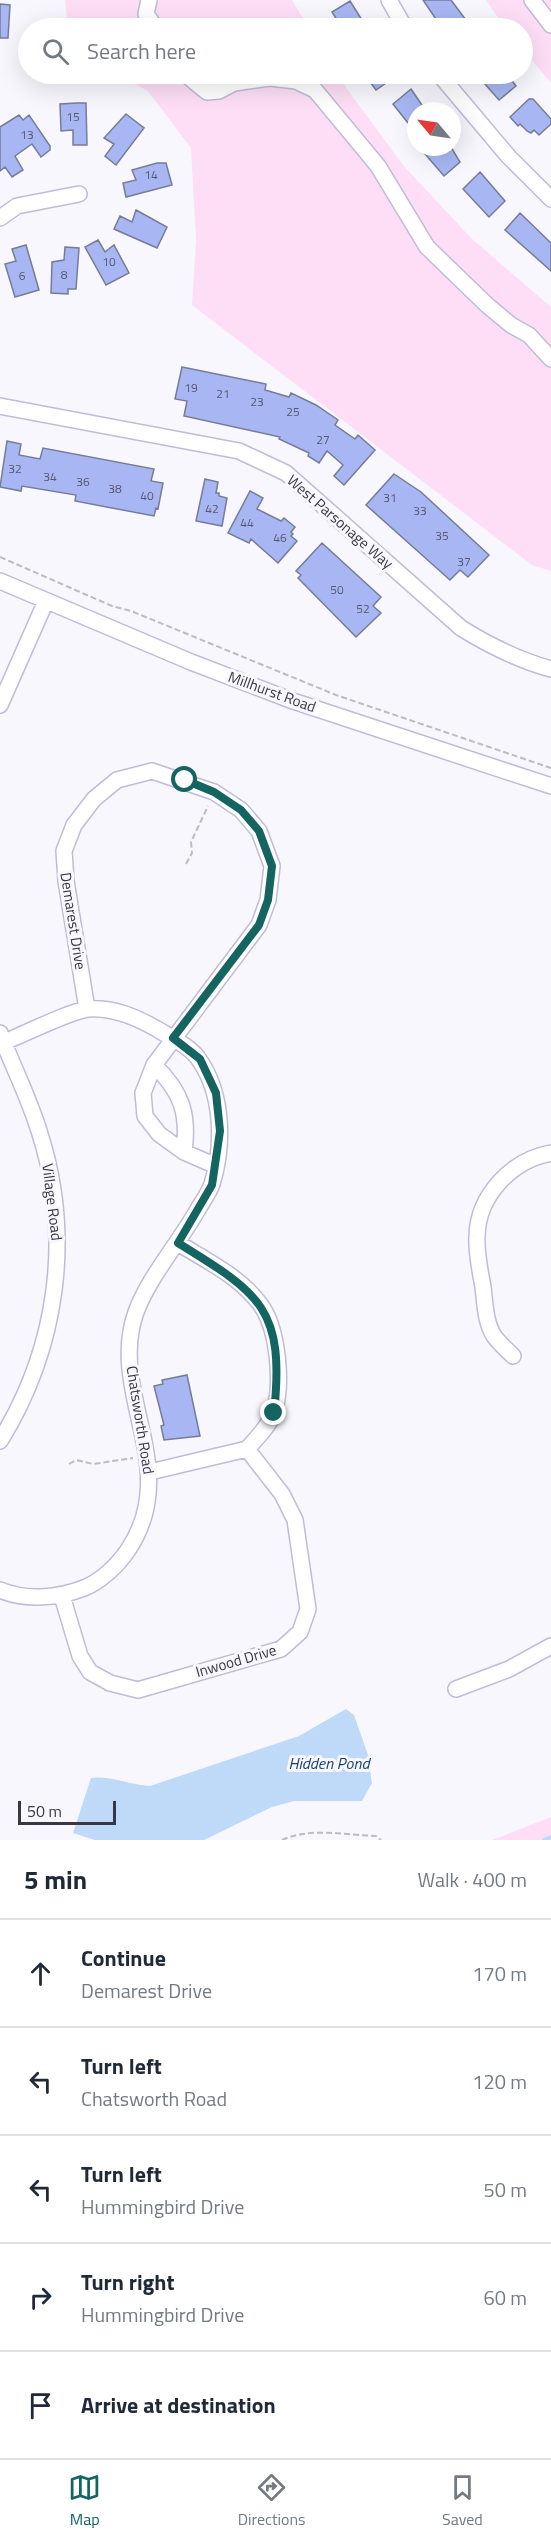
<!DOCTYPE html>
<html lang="en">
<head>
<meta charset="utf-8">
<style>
	body { margin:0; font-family:"Titillium Web",sans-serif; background:#f6f6f7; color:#1f2937 }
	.compass { position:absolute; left:407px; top:102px; width:54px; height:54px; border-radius:50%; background:#fff; box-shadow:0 6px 24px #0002; rotate:299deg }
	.scale { position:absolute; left:18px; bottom:15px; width:98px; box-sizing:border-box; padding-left:6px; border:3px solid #393743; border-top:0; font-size:16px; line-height:21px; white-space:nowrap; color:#393743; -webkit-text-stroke:4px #f8f7fd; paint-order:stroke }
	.stop { position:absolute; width:18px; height:18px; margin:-14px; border:4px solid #146461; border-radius:50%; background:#fff }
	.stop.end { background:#146461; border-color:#fff; box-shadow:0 2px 6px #0008 }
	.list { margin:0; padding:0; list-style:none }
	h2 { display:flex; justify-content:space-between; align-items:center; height:78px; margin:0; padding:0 24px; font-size:26px }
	h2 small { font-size:20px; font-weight:400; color:#747a83 }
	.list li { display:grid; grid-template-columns:39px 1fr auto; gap:18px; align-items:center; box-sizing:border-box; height:108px; padding:0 24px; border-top:2px solid #e0e1e3 }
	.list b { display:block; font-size:22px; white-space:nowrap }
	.list p { margin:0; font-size:20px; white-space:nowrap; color:#747a83 }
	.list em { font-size:20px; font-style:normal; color:#747a83 }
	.icon { flex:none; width:33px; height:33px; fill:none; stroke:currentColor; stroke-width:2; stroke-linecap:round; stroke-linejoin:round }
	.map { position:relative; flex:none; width:551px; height:1840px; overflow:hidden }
	.search { position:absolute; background:#fff; box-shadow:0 6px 24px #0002; left:18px; right:18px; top:18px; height:66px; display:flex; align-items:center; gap:15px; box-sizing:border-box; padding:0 21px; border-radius:33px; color:#747a83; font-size:22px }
	.sheet { height:618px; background:#fff }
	nav { display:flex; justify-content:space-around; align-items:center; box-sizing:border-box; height:84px; border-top:2px solid #e0e1e3; background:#fff; font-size:16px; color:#747a83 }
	nav a { display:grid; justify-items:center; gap:3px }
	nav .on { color:#146461 }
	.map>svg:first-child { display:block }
	.green { fill:#fddef6 }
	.water { fill:#bfdaf9 }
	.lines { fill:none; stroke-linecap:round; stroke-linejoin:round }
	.stream { stroke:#bfdaf9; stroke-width:4 }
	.building { fill:#a8b7f3; stroke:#757c96; stroke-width:1.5 }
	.minor-casing { stroke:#c0bcd8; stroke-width:18 }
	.path { stroke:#bdbcc3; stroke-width:2; stroke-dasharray:6 3; stroke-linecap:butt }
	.minor { stroke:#fff; stroke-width:15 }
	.route { stroke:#146461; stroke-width:8 }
	.labels { text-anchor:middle; stroke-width:6; stroke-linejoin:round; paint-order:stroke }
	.number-label { font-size:12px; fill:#55576f }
	.street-label { font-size:15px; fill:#393743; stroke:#f8f7fd }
	.water-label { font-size:16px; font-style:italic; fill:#144170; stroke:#f8f7fd }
</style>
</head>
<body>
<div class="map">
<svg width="551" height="1840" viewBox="0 0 551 1840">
	<rect width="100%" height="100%" fill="#f8f7fd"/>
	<!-- green -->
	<path class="green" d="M 65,0 L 292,0 L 309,28 L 68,28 Z
		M 486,0 L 551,0 L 551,83 L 523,50 L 522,28 L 505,28 Z
		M 115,74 L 336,74 L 403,165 L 471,238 L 551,307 L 551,571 L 532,565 L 192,305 L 196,240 L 191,148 L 148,91 Z
		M 551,1817 L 551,1840 L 492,1840 Z"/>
	<!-- water -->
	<path class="water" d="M 346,1709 L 354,1715 L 368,1755 L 372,1783 L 362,1801 L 294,1801 L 272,1807 L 204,1840 L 95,1840 L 73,1833 L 91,1778 C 109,1775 130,1785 150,1786 L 299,1736 Z"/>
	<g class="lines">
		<!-- stream -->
		<path class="stream" d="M 544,1840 L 551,1837"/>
	</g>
	<!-- building -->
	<path class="building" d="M 423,0 L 451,0 L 472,28 L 442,28 Z
		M 350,1 L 367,28 L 342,28 L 332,12 Z
		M 0,4 L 10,5 L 8,38 L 0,38 Z
		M 364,74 L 399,74 L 376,90 Z
		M 476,74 L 507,74 L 516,86 L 499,100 Z
		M 411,89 L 426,111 L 416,111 L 416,133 L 393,104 Z
		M 529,99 L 533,99 L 551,119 L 551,124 L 539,135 L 534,130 L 531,133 L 527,131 L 520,124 L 518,126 L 510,117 Z
		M 77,103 L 86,103 L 87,145 L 73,145 L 73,130 L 61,131 L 60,104 Z
		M 126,114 L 144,128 L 116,165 L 105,156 L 114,144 L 104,138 Z
		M 19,115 L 23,120 L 29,115 L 50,146 L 50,150 L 41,157 L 32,144 L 15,156 L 23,170 L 12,177 L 5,167 L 0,171 L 0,127 Z
		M 419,147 L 451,147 L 460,162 L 444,176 Z
		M 157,163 L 166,163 L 172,185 L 126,197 L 123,183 L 136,180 L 132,170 Z
		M 480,172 L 505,201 L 489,217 L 463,189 Z
		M 136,210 L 167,227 L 157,248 L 114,229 L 120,216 L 132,222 Z
		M 520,213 L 551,243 L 551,271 L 505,230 Z
		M 98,240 L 105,252 L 114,245 L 129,273 L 106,285 L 85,247 Z
		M 26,245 L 39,290 L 15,297 L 5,264 L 16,261 L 12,249 Z
		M 65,247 L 79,248 L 76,289 L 68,289 L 68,294 L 51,293 L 52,262 L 64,260 Z
		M 182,367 L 266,384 L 265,390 L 289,397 L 291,393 L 316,405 L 338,420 L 335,425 L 355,439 L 358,435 L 375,450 L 344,485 L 334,476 L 343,465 L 327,451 L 319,463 L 308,456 L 309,453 L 279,439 L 280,437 L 184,416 L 187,401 L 175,399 Z
		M 7,441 L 21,444 L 19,455 L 40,459 L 43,448 L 154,469 L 151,481 L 163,483 L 158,509 L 156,508 L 154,516 L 75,501 L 76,495 L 22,486 L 21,491 L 0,487 Z
		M 394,474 L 421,492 L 489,555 L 468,577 L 460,570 L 450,580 L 366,505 Z
		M 205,479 L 218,482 L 216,493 L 219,493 L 219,496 L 227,498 L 222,526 L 196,521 Z
		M 250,491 L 263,498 L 257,509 L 281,521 L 284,518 L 295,527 L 291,532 L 293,534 L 291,536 L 297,541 L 278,563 L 251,539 L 249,543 L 228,533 Z
		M 322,543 L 381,597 L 373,606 L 381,613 L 356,637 L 298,578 L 301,575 L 296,571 Z
		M 187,1375 L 200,1436 L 164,1440 L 161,1426 L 164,1425 L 154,1386 L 163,1384 L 162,1380 Z"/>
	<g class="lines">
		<!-- minor casing -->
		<g class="minor-casing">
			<path id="minor" d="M 149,0 L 146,14 L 156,28
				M 389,0 L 405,28
				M 532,0 L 551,25
				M 185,74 L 207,92 L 219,91 L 234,83 L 270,78 L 296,81 L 315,90 L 378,166 L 427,247 L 487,305 L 511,325 L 529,335 L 551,359
				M 439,74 L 508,156 L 551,199
				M 0,218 L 17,206 L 79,194
				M 0,406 L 239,451 L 286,473 L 461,628 C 490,646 518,660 551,669
				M 0,581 L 191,662 L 293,701 L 551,786
				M 0,705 L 46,601
				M 87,1009 L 66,881 L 64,851 L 74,825 L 94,799 L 117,780 L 152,771 L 214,792 L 241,810 L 259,831 L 272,866 L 268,900 L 259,925 L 154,1065 L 143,1093 L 145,1116 L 159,1134 L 184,1152 L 216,1166
				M 0,1033 C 13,1067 30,1100 40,1134 C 73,1238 57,1349 0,1441
				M 0,1044 C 20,1036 70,1011 88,1009 C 113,1007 136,1017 157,1029 C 170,1037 192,1047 200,1061 C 223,1095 224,1145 212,1184 C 209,1193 202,1202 197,1211 C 178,1244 149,1277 136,1312 C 107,1393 183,1468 128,1550 C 118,1565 100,1582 84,1588 C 58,1598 26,1601 0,1590
				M 154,1065 C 182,1092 189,1114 184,1152
				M 513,1356 C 507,1350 499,1343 494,1336 C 485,1322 485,1302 483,1287 C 480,1270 476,1253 477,1236 C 478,1195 512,1160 551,1153
				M 150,1472 L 247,1449 C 256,1439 270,1425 274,1412 C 283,1384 278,1327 260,1304 C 239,1276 207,1261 178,1243
				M 62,1596 L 80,1656 L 90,1672 L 110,1683 L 138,1690 L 281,1649 L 300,1632 L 308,1609 L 295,1520 L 282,1494 L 247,1449
				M 456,1689 L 509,1669 L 551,1646"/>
		</g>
		<!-- path -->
		<path class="path" d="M 0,557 L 112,606 L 131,611 L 336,695 L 551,768
			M 186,864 L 192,853 L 191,842 L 208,806
			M 69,1464 L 76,1460 L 93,1464 L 133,1458
			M 282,1840 C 310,1827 346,1835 376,1836 L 381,1840"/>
		<!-- minor -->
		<use href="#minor" class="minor"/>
	</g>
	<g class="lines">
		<!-- route -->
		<path class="route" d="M 185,780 L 214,792 L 241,810 L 259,831 L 272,866 L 268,900 L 259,925 L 173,1038 L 200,1059 L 216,1093 L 220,1131 L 212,1185 L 178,1243 C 261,1294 285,1309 274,1413"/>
	</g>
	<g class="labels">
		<!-- number labels -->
		<g class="number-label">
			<text x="73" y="121">15</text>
			<text x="27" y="139">13</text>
			<text x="151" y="179">14</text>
			<text x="109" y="266">10</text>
			<text x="64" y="279">8</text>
			<text x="22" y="280">6</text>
			<text x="191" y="392">19</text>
			<text x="223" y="398">21</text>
			<text x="257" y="406">23</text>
			<text x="293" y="416">25</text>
			<text x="323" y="444">27</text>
			<text x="15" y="473">32</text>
			<text x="50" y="481">34</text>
			<text x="83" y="486">36</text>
			<text x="115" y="493">38</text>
			<text x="147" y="500">40</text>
			<text x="390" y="502">31</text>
			<text x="212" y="513">42</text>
			<text x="420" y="515">33</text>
			<text x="247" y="527">44</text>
			<text x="442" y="540">35</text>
			<text x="280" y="542">46</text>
			<text x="464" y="566">37</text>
			<text x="337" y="594">50</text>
			<text x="363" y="613">52</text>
		</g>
		<!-- street labels -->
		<g class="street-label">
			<text transform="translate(340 522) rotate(41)" y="5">West Parsonage Way</text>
			<text transform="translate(272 692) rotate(20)" y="5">Millhurst Road</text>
			<text transform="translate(73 921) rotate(81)" y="5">Demarest Drive</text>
			<text transform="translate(52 1202) rotate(83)" y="5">Village Road</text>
			<text transform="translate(140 1420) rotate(81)" y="5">Chatsworth Road</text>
			<text transform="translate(236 1661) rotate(-16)" y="5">Inwood Drive</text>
		</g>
		<!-- water labels -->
		<g class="water-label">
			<text x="329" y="1769">Hidden Pond</text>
		</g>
	</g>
</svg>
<svg class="compass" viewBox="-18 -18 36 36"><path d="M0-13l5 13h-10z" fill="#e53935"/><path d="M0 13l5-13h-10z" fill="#747a83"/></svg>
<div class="scale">50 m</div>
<div class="stop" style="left:185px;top:780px"></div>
<div class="stop end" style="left:274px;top:1413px"></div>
<div class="search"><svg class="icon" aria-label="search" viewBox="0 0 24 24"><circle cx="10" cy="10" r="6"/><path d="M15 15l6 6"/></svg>Search here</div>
</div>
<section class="sheet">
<h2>5 min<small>Walk · 400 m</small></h2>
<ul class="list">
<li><svg class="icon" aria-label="ahead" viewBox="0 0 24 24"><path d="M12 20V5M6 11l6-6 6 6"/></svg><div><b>Continue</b><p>Demarest Drive</p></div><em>170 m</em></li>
<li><svg class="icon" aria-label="left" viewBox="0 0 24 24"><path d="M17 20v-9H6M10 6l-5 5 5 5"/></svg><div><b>Turn left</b><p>Chatsworth Road</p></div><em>120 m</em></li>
<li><svg class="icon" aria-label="left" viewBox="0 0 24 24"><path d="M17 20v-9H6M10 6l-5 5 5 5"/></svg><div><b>Turn left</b><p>Hummingbird Drive</p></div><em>50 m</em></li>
<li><svg class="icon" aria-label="right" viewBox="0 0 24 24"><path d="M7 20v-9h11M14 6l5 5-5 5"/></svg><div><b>Turn right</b><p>Hummingbird Drive</p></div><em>60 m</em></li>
<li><svg class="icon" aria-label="arrive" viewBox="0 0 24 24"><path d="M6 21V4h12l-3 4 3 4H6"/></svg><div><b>Arrive at destination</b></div></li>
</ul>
</section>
<nav>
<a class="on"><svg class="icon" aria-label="map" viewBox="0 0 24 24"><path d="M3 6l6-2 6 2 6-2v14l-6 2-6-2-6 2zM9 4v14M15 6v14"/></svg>Map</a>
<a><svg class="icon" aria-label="directions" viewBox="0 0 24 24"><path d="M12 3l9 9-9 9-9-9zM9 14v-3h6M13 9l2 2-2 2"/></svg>Directions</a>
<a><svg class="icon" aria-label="saved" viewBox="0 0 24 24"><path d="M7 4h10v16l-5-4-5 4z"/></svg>Saved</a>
</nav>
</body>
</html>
